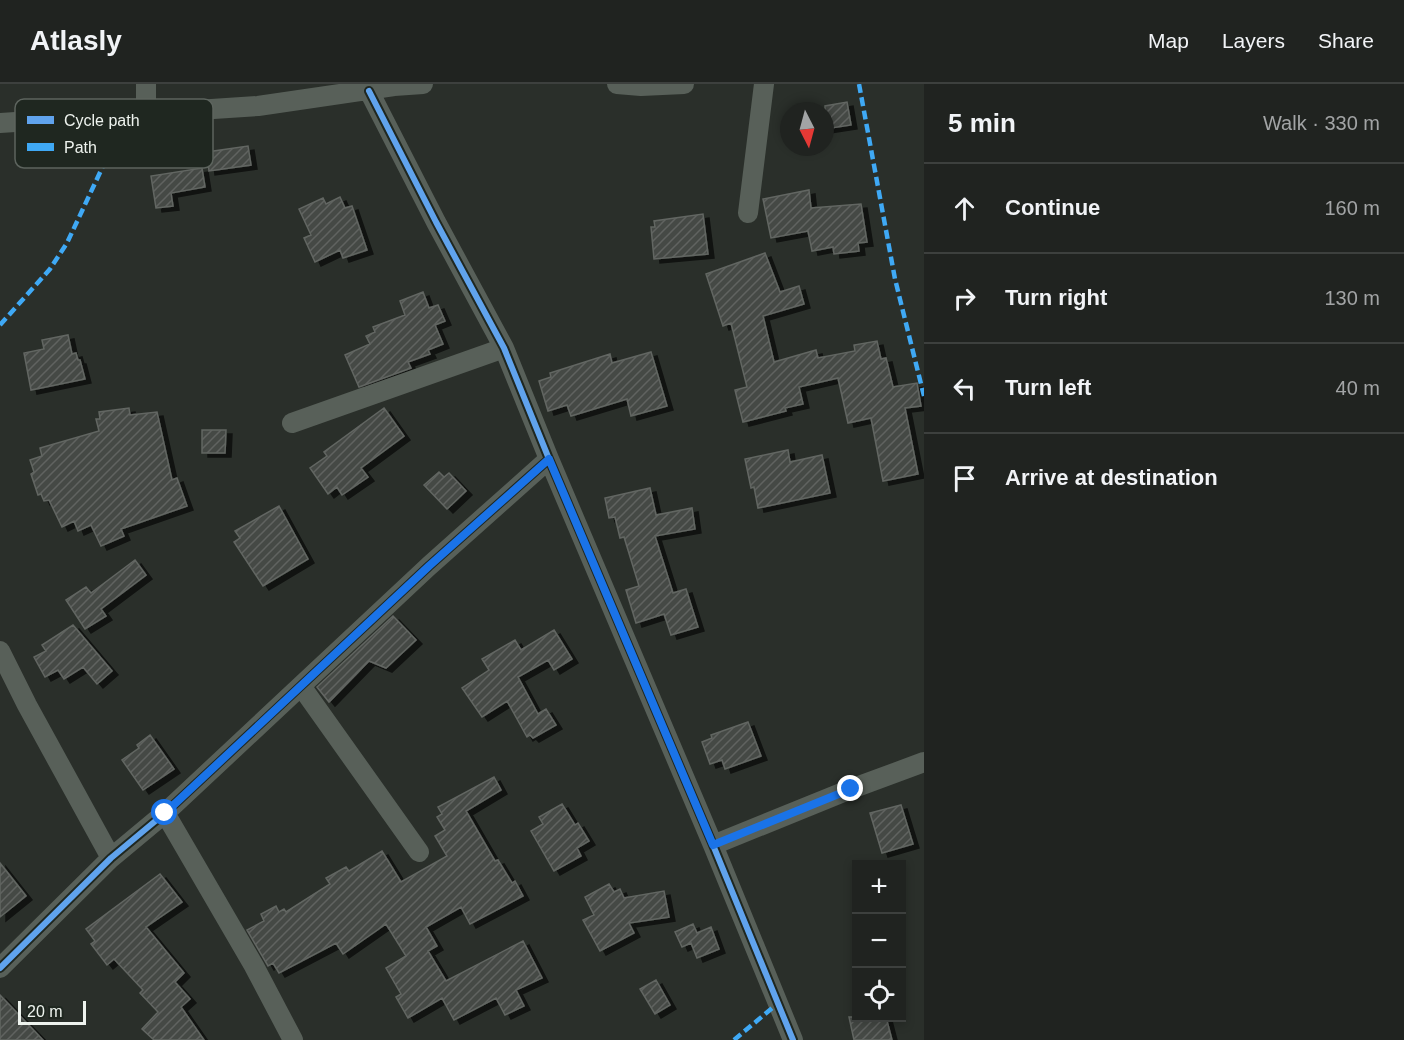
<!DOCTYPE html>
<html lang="en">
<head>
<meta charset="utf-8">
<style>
	body { margin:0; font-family:Arial,sans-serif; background:#282b29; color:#f1f3f6 }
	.controls { position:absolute; right:18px; bottom:18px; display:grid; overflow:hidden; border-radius:0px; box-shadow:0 3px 9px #0003 }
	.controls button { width:54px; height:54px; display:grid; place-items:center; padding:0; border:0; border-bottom:2px solid #3d403e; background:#202320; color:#f1f3f6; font:30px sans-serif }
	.compass { position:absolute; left:780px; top:18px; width:54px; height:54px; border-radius:50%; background:#202320; box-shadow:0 3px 9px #0003; rotate:174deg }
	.scale { position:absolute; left:18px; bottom:15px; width:68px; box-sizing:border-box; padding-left:6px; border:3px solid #eef3ee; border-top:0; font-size:16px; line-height:21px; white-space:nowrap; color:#eef3ee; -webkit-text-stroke:4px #1f2720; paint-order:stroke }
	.stop { position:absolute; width:18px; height:18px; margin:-14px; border:4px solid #1a73e8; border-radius:50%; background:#fff }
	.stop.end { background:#1a73e8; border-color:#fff; box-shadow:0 2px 6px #0008 }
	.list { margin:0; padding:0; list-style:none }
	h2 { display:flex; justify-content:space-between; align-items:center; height:78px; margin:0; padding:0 24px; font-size:26px }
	h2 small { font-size:20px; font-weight:400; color:#a2a4a5 }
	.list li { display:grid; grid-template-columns:39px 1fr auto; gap:18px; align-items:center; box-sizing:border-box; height:90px; padding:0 24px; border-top:2px solid #3d403e }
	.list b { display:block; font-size:22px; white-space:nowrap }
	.list em { font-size:20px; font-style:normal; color:#a2a4a5 }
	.icon { flex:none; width:33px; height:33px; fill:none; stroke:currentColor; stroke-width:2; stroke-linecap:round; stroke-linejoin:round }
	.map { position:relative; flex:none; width:924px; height:956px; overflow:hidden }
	header { display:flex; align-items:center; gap:36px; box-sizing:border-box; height:84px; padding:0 30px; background:#202320; border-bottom:2px solid #3d403e }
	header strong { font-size:28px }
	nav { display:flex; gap:33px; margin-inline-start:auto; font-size:21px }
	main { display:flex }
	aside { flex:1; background:#202320 }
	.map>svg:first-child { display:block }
	.building { fill:url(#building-hatch); stroke:#626662; stroke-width:1.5; filter:url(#shadow) }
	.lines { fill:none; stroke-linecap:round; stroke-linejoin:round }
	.street { stroke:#586059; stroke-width:20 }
	.quiet { stroke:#3fa9f5; stroke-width:4.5; stroke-dasharray:9 4.5; stroke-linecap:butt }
	.cycleway-casing { stroke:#1f2720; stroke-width:10 }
	.cycleway { stroke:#60a3ed; stroke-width:6 }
	.route { stroke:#1a73e8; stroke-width:8 }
	.key { fill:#1f2720; stroke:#5d645e; stroke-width:1.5 }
	.key-label { font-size:16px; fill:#eef3ee }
</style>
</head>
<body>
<header>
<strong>Atlasly</strong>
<nav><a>Map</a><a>Layers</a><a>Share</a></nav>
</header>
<main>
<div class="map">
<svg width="924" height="956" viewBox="0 0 924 956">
	<defs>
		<pattern id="building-hatch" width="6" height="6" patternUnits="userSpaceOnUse" patternTransform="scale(1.5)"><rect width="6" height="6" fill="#454945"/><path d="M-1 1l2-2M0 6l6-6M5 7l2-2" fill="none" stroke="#606460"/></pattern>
		<filter id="shadow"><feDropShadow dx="6" dy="4" stdDeviation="0" flood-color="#0009"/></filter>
	</defs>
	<rect width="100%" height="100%" fill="#2a2f2a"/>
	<!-- building -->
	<path class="building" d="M 847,18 L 851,41 L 825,45 L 825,22 Z
		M 248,62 L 251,81 L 209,87 L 207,68 Z
		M 202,84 L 205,103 L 171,109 L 173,122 L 156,124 L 151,92 Z
		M 809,106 L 811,124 L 861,120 L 867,158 L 858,159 L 859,167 L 834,170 L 833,163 L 812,167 L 808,147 L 771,154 L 763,115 Z
		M 340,113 L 345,124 L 352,122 L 367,166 L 343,174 L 340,166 L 315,178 L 304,154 L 311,151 L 299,125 L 323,114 L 326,120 Z
		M 703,130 L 708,170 L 654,175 L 651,143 L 655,143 L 654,137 Z
		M 765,169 L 780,208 L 799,202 L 804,220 L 763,232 L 774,278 L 816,266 L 818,274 L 855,267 L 854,261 L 877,257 L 881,275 L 886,274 L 893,303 L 917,299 L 921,322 L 905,324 L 918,390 L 883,397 L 871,334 L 848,339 L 838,294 L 799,303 L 803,320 L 785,324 L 786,327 L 743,338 L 735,306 L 747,303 L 731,239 L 723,242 L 706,190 Z
		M 423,208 L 429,224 L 438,221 L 445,237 L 435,241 L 443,260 L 428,266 L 430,270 L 408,278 L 411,284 L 359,303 L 345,271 L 370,260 L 366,252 L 375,248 L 373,243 L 405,231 L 400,217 Z
		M 68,251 L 72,270 L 76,269 L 78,276 L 80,276 L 85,295 L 31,306 L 24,269 L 44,265 L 42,256 Z
		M 651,268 L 667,322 L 631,332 L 627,315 L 571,332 L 567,321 L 548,327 L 539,297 L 551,293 L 550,289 L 610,270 L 612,279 Z
		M 129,324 L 130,331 L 157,328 L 172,396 L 177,394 L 187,422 L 121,445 L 124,452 L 101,462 L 91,441 L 78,447 L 74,437 L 62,443 L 49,416 L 44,417 L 41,410 L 38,411 L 31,390 L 34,388 L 30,376 L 42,372 L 40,364 L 99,347 L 96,335 L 100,335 L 99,328 Z
		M 384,324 L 404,352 L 361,384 L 368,393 L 342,411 L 337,403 L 328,410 L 310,384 L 327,372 L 324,368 Z
		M 202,346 L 226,346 L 225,369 L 202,369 Z
		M 788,366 L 790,378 L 822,371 L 830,409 L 758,424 L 754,403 L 751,404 L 745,375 Z
		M 439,388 L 444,393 L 449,389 L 466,407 L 447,425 L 424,401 Z
		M 650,404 L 656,431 L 692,424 L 695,445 L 655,452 L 673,509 L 686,505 L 698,543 L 671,551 L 664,530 L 636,539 L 626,506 L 639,502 L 624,453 L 620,454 L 615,433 L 609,434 L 605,414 Z
		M 279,422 L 308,475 L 263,502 L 234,458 L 240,454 L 235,447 Z
		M 135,476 L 146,491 L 101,525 L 106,532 L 85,545 L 66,516 L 86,503 L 91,509 Z
		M 393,532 L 416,556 L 386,584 L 369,577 L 329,618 L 317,603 Z
		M 73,541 L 112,587 L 97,600 L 83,583 L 64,595 L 58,586 L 45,593 L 34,573 L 46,567 L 42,561 Z
		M 554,546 L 572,575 L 554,586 L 548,576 L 518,593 L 538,630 L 546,625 L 556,641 L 533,654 L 530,651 L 527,653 L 507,617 L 482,633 L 462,604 L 489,586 L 482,575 L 515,556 L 521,566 Z
		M 748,638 L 761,672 L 725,685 L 722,676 L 710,680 L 702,658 L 712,654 L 711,651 Z
		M 150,651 L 174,685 L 143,706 L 122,676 L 139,664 L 137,661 Z
		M 494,693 L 501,706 L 466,727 L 495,777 L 498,776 L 512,799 L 515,797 L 523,812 L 470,840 L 461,823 L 426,843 L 437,862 L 428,867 L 446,897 L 523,857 L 542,894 L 516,906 L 524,922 L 505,931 L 496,914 L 454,936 L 442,914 L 408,934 L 396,913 L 401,910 L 386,884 L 406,872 L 386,840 L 343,870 L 336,859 L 279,889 L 273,879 L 268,882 L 247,846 L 264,837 L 261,830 L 276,822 L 279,828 L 284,825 L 286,828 L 330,800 L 326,794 L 346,783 L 349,787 L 382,767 L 401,798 L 447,772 L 435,752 L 445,746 L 437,733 L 442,730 L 438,723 Z
		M 562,720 L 575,741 L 578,739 L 589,757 L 577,764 L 581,772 L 554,787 L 531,747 L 543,740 L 539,733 Z
		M 901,721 L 913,760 L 882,769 L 870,729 Z
		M 0,779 L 26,812 L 0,833 Z
		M 160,790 L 182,818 L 146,843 L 184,889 L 175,898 L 190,915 L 181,923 L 204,956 L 154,956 L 142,945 L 158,928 L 140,909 L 143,906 L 114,875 L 107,881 L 91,860 L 95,857 L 86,845 Z
		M 609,800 L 614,808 L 620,805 L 624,814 L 664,807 L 669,833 L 629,839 L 634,849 L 600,867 L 583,836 L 594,831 L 585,813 Z
		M 693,840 L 697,849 L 711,843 L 719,865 L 697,874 L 691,859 L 682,863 L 675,848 Z
		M 656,896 L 670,921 L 655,930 L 640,905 Z
		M 0,911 L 43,956 L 0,956 Z
		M 849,933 L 886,933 L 892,956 L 854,956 Z"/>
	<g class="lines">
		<!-- street -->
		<path class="street" d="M 617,0 L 641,2 L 684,0
			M 369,7 L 436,138 L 504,264 L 549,375 L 713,761 L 793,956
			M 146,29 L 146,0
			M 0,39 L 258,22 L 394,2 L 423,0
			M 748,129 L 764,0
			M 292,339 L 504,264
			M 0,567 L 27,621 L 111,774
			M 301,602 L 419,768
			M 165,729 L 254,882 L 293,956
			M 713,761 L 851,705 L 924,678
			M 0,884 L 111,774 L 165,729 L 429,482 L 549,375"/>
		<!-- quiet -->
		<path class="quiet" d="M 859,0 L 895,195 L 924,312
			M 0,241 L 50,185 L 67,159 L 111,65 L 146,29
			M 734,956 L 777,920"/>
		<!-- cycleway casing -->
		<g class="cycleway-casing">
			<path id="cycleway" d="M 369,7 L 436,138 L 504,264 L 549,375 L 713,761 L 793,956
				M 0,884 L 111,774 L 165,729 L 429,482 L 549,375"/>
		</g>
		<!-- cycleway -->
		<use href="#cycleway" class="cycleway"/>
	</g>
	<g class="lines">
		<!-- route -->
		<path class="route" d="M 165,729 L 429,482 L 549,375 L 713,761 L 851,705"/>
	</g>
	<!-- legend -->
	<rect x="15" y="15" width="198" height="69" rx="9" class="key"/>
	<rect x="27" y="32" width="27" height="8" fill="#60a3ed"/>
	<rect x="27" y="59" width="27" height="8" fill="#3fa9f5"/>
	<g class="key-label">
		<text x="64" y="42">Cycle path</text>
		<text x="64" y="69">Path</text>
	</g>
</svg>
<div class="controls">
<button>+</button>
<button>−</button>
<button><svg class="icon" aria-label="locate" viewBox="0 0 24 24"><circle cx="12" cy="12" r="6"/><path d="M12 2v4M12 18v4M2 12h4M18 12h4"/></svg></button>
</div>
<svg class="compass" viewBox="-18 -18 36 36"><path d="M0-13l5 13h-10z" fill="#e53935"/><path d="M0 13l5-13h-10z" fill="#a2a4a5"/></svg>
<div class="scale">20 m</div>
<div class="stop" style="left:165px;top:729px"></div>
<div class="stop end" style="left:851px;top:705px"></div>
</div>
<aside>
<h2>5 min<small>Walk · 330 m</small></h2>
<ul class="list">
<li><svg class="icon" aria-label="ahead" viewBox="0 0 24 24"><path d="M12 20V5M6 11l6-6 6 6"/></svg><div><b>Continue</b></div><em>160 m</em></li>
<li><svg class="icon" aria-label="right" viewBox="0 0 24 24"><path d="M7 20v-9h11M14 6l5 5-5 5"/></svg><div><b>Turn right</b></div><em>130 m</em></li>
<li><svg class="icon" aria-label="left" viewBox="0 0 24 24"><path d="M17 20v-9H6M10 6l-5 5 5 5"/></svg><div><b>Turn left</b></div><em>40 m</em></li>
<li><svg class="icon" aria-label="arrive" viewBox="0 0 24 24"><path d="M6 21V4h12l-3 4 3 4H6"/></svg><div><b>Arrive at destination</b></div></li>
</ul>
</aside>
</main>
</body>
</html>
